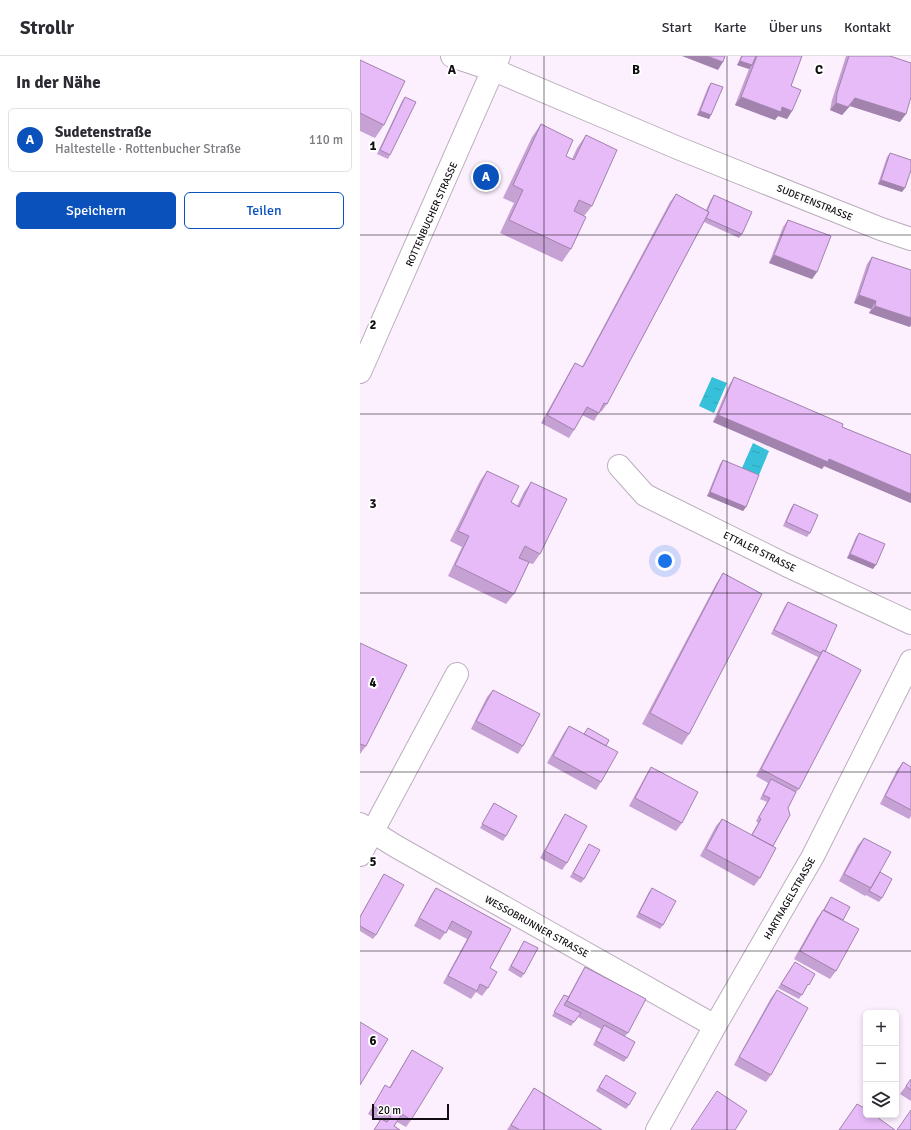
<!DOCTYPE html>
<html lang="de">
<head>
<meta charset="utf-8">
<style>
	body { margin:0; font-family:Signika,sans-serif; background:#f7f7f7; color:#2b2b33 }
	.controls { position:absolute; right:12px; bottom:12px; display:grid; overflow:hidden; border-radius:6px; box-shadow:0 2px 6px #0003 }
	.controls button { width:36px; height:36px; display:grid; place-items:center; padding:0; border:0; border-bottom:1px solid #e1e1e2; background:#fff; color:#2b2b33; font:20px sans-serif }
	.scale { position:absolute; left:12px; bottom:10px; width:77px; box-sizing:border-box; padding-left:4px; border:2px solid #110d12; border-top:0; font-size:11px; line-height:14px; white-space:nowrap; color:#110d12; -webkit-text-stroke:3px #fff; paint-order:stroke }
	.you { position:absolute; left:305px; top:505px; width:14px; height:14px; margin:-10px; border:3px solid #fff; border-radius:50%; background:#1a73e8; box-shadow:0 0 0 6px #1a73e833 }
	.badge { display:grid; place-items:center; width:26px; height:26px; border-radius:50%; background:#0a51bc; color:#fff; font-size:13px; font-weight:700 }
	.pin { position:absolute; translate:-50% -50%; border:2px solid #fff; box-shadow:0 1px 4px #0006 }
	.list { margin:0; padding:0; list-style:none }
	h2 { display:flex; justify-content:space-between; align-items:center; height:52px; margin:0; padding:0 16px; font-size:17px }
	h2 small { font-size:13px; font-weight:400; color:#7c7c81 }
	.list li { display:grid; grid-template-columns:26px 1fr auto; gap:12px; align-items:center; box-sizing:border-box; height:64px; margin:0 8px 8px; padding:0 8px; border:1px solid #e1e1e2; border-radius:6px }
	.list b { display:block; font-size:15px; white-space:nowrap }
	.list p { margin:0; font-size:13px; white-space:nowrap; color:#7c7c81 }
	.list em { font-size:13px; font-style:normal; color:#7c7c81 }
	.actions { display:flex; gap:8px; padding:12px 16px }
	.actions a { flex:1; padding:9px 0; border:1px solid #0a51bc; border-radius:6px; text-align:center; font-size:14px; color:#0a51bc }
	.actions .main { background:#0a51bc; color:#fff }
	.icon { flex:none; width:22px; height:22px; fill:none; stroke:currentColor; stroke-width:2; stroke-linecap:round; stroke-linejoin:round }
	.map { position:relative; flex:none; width:551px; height:1074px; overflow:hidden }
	header { display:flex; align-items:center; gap:24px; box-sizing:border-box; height:56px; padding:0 20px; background:#fff; border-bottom:1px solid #e1e1e2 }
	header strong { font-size:19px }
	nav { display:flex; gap:22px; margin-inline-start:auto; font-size:14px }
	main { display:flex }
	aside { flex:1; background:#fff }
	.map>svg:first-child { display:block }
	.water { fill:url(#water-ripples) }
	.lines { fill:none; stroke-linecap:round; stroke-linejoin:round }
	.minor-casing { stroke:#bbafbd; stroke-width:24 }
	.minor { stroke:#fff; stroke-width:22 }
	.wall { fill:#c6a1d4 }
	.shaded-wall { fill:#a183ad }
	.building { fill:#e6bbf7; stroke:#a183ad }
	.grid { fill:none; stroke:#110d12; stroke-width:1; stroke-opacity:0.55 }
	.labels { text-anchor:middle; stroke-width:4; stroke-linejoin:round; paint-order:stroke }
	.street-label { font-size:10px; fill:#110d12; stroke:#fff }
	.grid-label { font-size:13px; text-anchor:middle; font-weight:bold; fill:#110d12; stroke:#fff; stroke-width:4; stroke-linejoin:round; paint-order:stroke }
</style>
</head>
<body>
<header>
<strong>Strollr</strong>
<nav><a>Start</a><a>Karte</a><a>Über uns</a><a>Kontakt</a></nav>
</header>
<main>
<aside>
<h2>In der Nähe<small></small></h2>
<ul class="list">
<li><span class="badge">A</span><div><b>Sudetenstraße</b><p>Haltestelle · Rottenbucher Straße</p></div><em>110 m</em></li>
</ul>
<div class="actions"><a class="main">Speichern</a><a>Teilen</a></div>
</aside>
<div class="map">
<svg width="551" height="1074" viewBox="0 0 551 1074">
	<defs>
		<pattern id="water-ripples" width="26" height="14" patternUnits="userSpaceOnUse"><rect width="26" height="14" fill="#37c0d9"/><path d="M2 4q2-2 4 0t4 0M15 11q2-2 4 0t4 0" fill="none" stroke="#30a4b9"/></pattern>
	</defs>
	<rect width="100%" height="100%" fill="#fceffe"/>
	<!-- water -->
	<path class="water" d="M 352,321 L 367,327 L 354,357 L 339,350 Z
		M 393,387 L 409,395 L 399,419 L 382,412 Z"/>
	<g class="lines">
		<!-- minor casing -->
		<g class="minor-casing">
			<path id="minor" d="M 92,0 L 134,14 L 318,92 L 521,173 L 551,183
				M 0,316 L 139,0
				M 259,410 L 285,439 L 426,509 L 551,567
				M 0,768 L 37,791 L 355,970
				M 0,799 L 97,618
				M 297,1074 L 355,970 L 453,800 L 551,605"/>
		</g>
		<!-- minor -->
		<use href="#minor" class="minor"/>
	</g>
	<!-- wall -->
	<path class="wall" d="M 381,0 L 442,0 L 431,30 L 432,55 L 427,63 L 418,60 L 415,64 L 375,49 L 389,13 L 377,9 Z
		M 486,0 L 530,0 L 540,66 L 490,50 L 482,59 L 470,54 L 472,44 Z
		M 0,4 L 24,69 L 15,82 L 0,75 Z
		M 351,27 L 351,59 L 349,63 L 337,59 L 348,31 Z
		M 45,41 L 30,99 L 28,103 L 17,98 L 42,45 Z
		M 181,68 L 206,100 L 212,103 L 217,92 L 226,79 L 232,150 L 224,160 L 211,193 L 202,206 L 140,177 L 154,147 L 143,142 L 172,81 Z
		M 530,97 L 542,136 L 518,128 L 527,101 Z
		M 316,138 L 346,154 L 351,143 L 354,139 L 382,178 L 379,182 L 344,166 L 247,348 L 241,356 L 240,355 L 234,365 L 222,359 L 214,374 L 209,382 L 181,367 L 210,315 L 215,307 L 222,311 L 310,146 Z
		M 428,164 L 457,216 L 452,223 L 409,207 L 423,171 Z
		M 512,201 L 550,271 L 509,257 L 511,253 L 494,247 L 507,208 Z
		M 374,321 L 482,371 L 551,399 L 551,447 L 464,410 L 462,413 L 353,366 L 369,329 Z
		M 363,404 L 386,451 L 383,455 L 347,440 L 360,408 Z
		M 127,415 L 151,446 L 157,450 L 164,436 L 171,426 L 180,498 L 173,508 L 169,507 L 154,538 L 146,548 L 88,520 L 102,491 L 90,485 L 120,425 Z
		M 434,448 L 450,477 L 447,481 L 423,470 L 431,452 Z
		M 499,477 L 513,513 L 487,502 L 496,481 Z
		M 363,517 L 329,678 L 322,689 L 282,668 L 356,528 Z
		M 428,546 L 465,596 L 439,733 L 436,736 L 428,752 L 400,822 L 394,830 L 340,800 L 356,770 L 362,763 L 391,779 L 398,767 L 396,765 L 407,746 L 400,743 L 408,727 L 396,720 L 458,601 L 411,578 L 425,550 Z
		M 0,587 L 6,690 L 0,698 Z
		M 133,634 L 163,690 L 158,698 L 111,673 L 127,641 Z
		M 209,670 L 224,678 L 228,672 L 246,690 L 241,726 L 236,734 L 187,707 L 204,677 Z
		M 543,706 L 551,711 L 551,760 L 549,763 L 520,748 L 537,714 Z
		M 291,711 L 322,767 L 316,775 L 269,750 L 286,719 Z
		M 134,747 L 146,780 L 143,785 L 120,772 Z
		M 205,758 L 207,807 L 202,814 L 180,802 L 200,766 Z
		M 504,782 L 520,816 L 522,842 L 519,846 L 506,839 L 505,840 L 479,825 L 498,789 Z
		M 229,788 L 224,823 L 221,827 L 210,821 Z
		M 24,818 L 16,879 L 13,883 L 0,875 L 0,860 Z
		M 76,832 L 151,873 L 130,912 L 128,932 L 122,940 L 116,936 L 111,943 L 83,927 L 107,883 L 88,873 L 80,884 L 54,870 L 71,839 Z
		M 292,832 L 303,869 L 300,873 L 276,861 L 289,836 Z
		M 471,841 L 483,864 L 482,865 L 476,915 L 470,923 L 434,903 L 457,862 L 463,854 Z
		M 164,885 L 164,918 L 161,922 L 148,914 Z
		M 432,910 L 447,933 L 446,932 L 439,943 L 418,932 Z
		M 225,911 L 268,977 L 265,980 L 267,1002 L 264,1006 L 233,989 L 241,973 L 218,961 L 211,970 L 192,960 L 204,939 L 208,941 L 220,919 Z
		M 417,934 L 411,1019 L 406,1026 L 374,1009 L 411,942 Z
		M 52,994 L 51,1064 L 46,1071 L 37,1066 L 34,1070 L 40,1074 L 14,1074 L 20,1065 L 8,1058 L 25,1029 L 29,1032 L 47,1002 Z
		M 243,1023 L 269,1049 L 266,1053 L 236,1035 Z
		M 551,1023 L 551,1045 L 540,1038 Z
		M 174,1032 L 242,1074 L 147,1074 L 167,1043 Z"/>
	<!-- shaded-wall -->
	<path class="shaded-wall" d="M 322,0 L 347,0 L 363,6 L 358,14 Z
		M 380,5 L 392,9 L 389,13 L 377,9 Z
		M 381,41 L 422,51 L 432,55 L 427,63 L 418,60 L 415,64 L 375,49 Z
		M 495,42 L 546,58 L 540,66 L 490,50 L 482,59 L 470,54 L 476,47 Z
		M 340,55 L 351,59 L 349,63 L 337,59 Z
		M 521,124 L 545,132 L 542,136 L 518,128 Z
		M 414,199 L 457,216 L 452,223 L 409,207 Z
		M 499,239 L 516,245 L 511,253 L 494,247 Z
		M 515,250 L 551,262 L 551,269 L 550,271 L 509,257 Z
		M 358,359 L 469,403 L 551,438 L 551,447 L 464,410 L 462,413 L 353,366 Z
		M 350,436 L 386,451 L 383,455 L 347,440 Z
		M 490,498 L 516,509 L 513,513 L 487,502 Z"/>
	<!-- building -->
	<path class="building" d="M 347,0 L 365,0 L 363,6 Z
		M 382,0 L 396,0 L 392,9 L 380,5 Z
		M 397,0 L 442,0 L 431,30 L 441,34 L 432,55 L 422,51 L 421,56 L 381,41 Z
		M 489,0 L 530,0 L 551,7 L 551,41 L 546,58 L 495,42 L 488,51 L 476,47 L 477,37 Z
		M 0,4 L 45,25 L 24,69 L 0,57 Z
		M 351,27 L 363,31 L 351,59 L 340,55 Z
		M 45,41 L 56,46 L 30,99 L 20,94 Z
		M 181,68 L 213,84 L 206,100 L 214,104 L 226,79 L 257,94 L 232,150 L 219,144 L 214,155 L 226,161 L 211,193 L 149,164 L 163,134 L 153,129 Z
		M 530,97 L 551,104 L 551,114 L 545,132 L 521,124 Z
		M 316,138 L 349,156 L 247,348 L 244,347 L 239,357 L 227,351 L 214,374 L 187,359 L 215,307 L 223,311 Z
		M 354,139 L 392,156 L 382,178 L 346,162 L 349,156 L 347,155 Z
		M 428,164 L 471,180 L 457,216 L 414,199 Z
		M 512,201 L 551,214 L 551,262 L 515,250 L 516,245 L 499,239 Z
		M 374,321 L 483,368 L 482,371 L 551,399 L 551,438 L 469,403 L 468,406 L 358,359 Z
		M 363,404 L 399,419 L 386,451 L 350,436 Z
		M 127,415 L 159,430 L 151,446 L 159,451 L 171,426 L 207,443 L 180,498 L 165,490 L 159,502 L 169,506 L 154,538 L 95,509 L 109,480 L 98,475 Z
		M 434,448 L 458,459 L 450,477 L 426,466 Z
		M 499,477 L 525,488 L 516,509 L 490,498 Z
		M 363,517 L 402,538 L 329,678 L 290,657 Z
		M 428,546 L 477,569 L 465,596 L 463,594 L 461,597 L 414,574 Z
		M 0,587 L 47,609 L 6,690 L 0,688 Z
		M 463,594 L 501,614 L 439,733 L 401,713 Z
		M 133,634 L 180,658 L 163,690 L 116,665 Z
		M 209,670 L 258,696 L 241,726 L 193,700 Z
		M 228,672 L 249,684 L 246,690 L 224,678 Z
		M 543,706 L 551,711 L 551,754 L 525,740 Z
		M 291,711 L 338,736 L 322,767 L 275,742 Z
		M 411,723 L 436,736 L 428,752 L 430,759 L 413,790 L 392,779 L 401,763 L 399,761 L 410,742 L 403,739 Z
		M 134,747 L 157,760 L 146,780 L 122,768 Z
		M 205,758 L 227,770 L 207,807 L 185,795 Z
		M 362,763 L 416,792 L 400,822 L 346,793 Z
		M 504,782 L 531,796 L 511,832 L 484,818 Z
		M 229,788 L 240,794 L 224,823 L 213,817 Z
		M 520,816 L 532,823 L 522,842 L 509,835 Z
		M 24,818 L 44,829 L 16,879 L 0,870 L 0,861 Z
		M 76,832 L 151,873 L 130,912 L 137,916 L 128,932 L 120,928 L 117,935 L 88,920 L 112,876 L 92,865 L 86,877 L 59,862 Z
		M 292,832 L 316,845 L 303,869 L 279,857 Z
		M 471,841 L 490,851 L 483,864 L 464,854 Z
		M 463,854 L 499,873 L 476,915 L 440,895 Z
		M 164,885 L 178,892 L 164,918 L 151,910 Z
		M 435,906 L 455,918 L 449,929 L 448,928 L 442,939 L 421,928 Z
		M 225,911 L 286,943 L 268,977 L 207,945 Z
		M 417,934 L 448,952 L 411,1019 L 379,1001 Z
		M 204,939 L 209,941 L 204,949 L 221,957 L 214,966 L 194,956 Z
		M 0,966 L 28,983 L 0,1029 Z
		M 244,969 L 275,986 L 267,1002 L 236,985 Z
		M 52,994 L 83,1012 L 51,1064 L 42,1058 L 34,1070 L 40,1074 L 14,1074 L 21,1063 L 27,1066 L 31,1061 L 13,1050 L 25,1029 L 30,1032 Z
		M 246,1019 L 276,1037 L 269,1049 L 239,1031 Z
		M 551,1023 L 551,1034 L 546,1030 Z
		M 174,1032 L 242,1074 L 160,1074 L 151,1069 Z
		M 357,1035 L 387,1055 L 375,1074 L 331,1074 Z
		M 497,1048 L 506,1053 L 506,1059 L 514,1059 L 535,1074 L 479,1074 Z
		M 551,1054 L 551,1074 L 537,1074 Z"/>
	<!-- grid -->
	<path class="grid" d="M 184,0 L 184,1074M 367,0 L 367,1074M 0,179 L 551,179M 0,358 L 551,358M 0,537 L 551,537M 0,716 L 551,716M 0,895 L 551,895"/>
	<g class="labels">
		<!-- street labels -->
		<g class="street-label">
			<text transform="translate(455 146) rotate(22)" y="4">SUDETENSTRASSE</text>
			<text transform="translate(71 158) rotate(-66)" y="4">ROTTENBUCHER STRASSE</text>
			<text transform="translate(400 495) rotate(26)" y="4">ETTALER STRASSE</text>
			<text transform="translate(429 842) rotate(-60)" y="4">HARTNAGELSTRASSE</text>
			<text transform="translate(177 870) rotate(29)" y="4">WESSOBRUNNER STRASSE</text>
		</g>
	</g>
	<g class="grid-label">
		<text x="92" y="18">A</text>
		<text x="276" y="18">B</text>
		<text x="459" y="18">C</text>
		<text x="13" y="94">1</text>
		<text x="13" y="273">2</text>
		<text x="13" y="452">3</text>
		<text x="13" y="631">4</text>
		<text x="13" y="810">5</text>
		<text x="13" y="989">6</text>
	</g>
</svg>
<div class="controls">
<button>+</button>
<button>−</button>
<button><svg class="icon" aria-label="layers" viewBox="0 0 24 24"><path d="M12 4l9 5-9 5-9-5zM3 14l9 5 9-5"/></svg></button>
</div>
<div class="scale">20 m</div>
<div class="you"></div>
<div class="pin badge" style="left:126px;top:121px">A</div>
</div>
</main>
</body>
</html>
